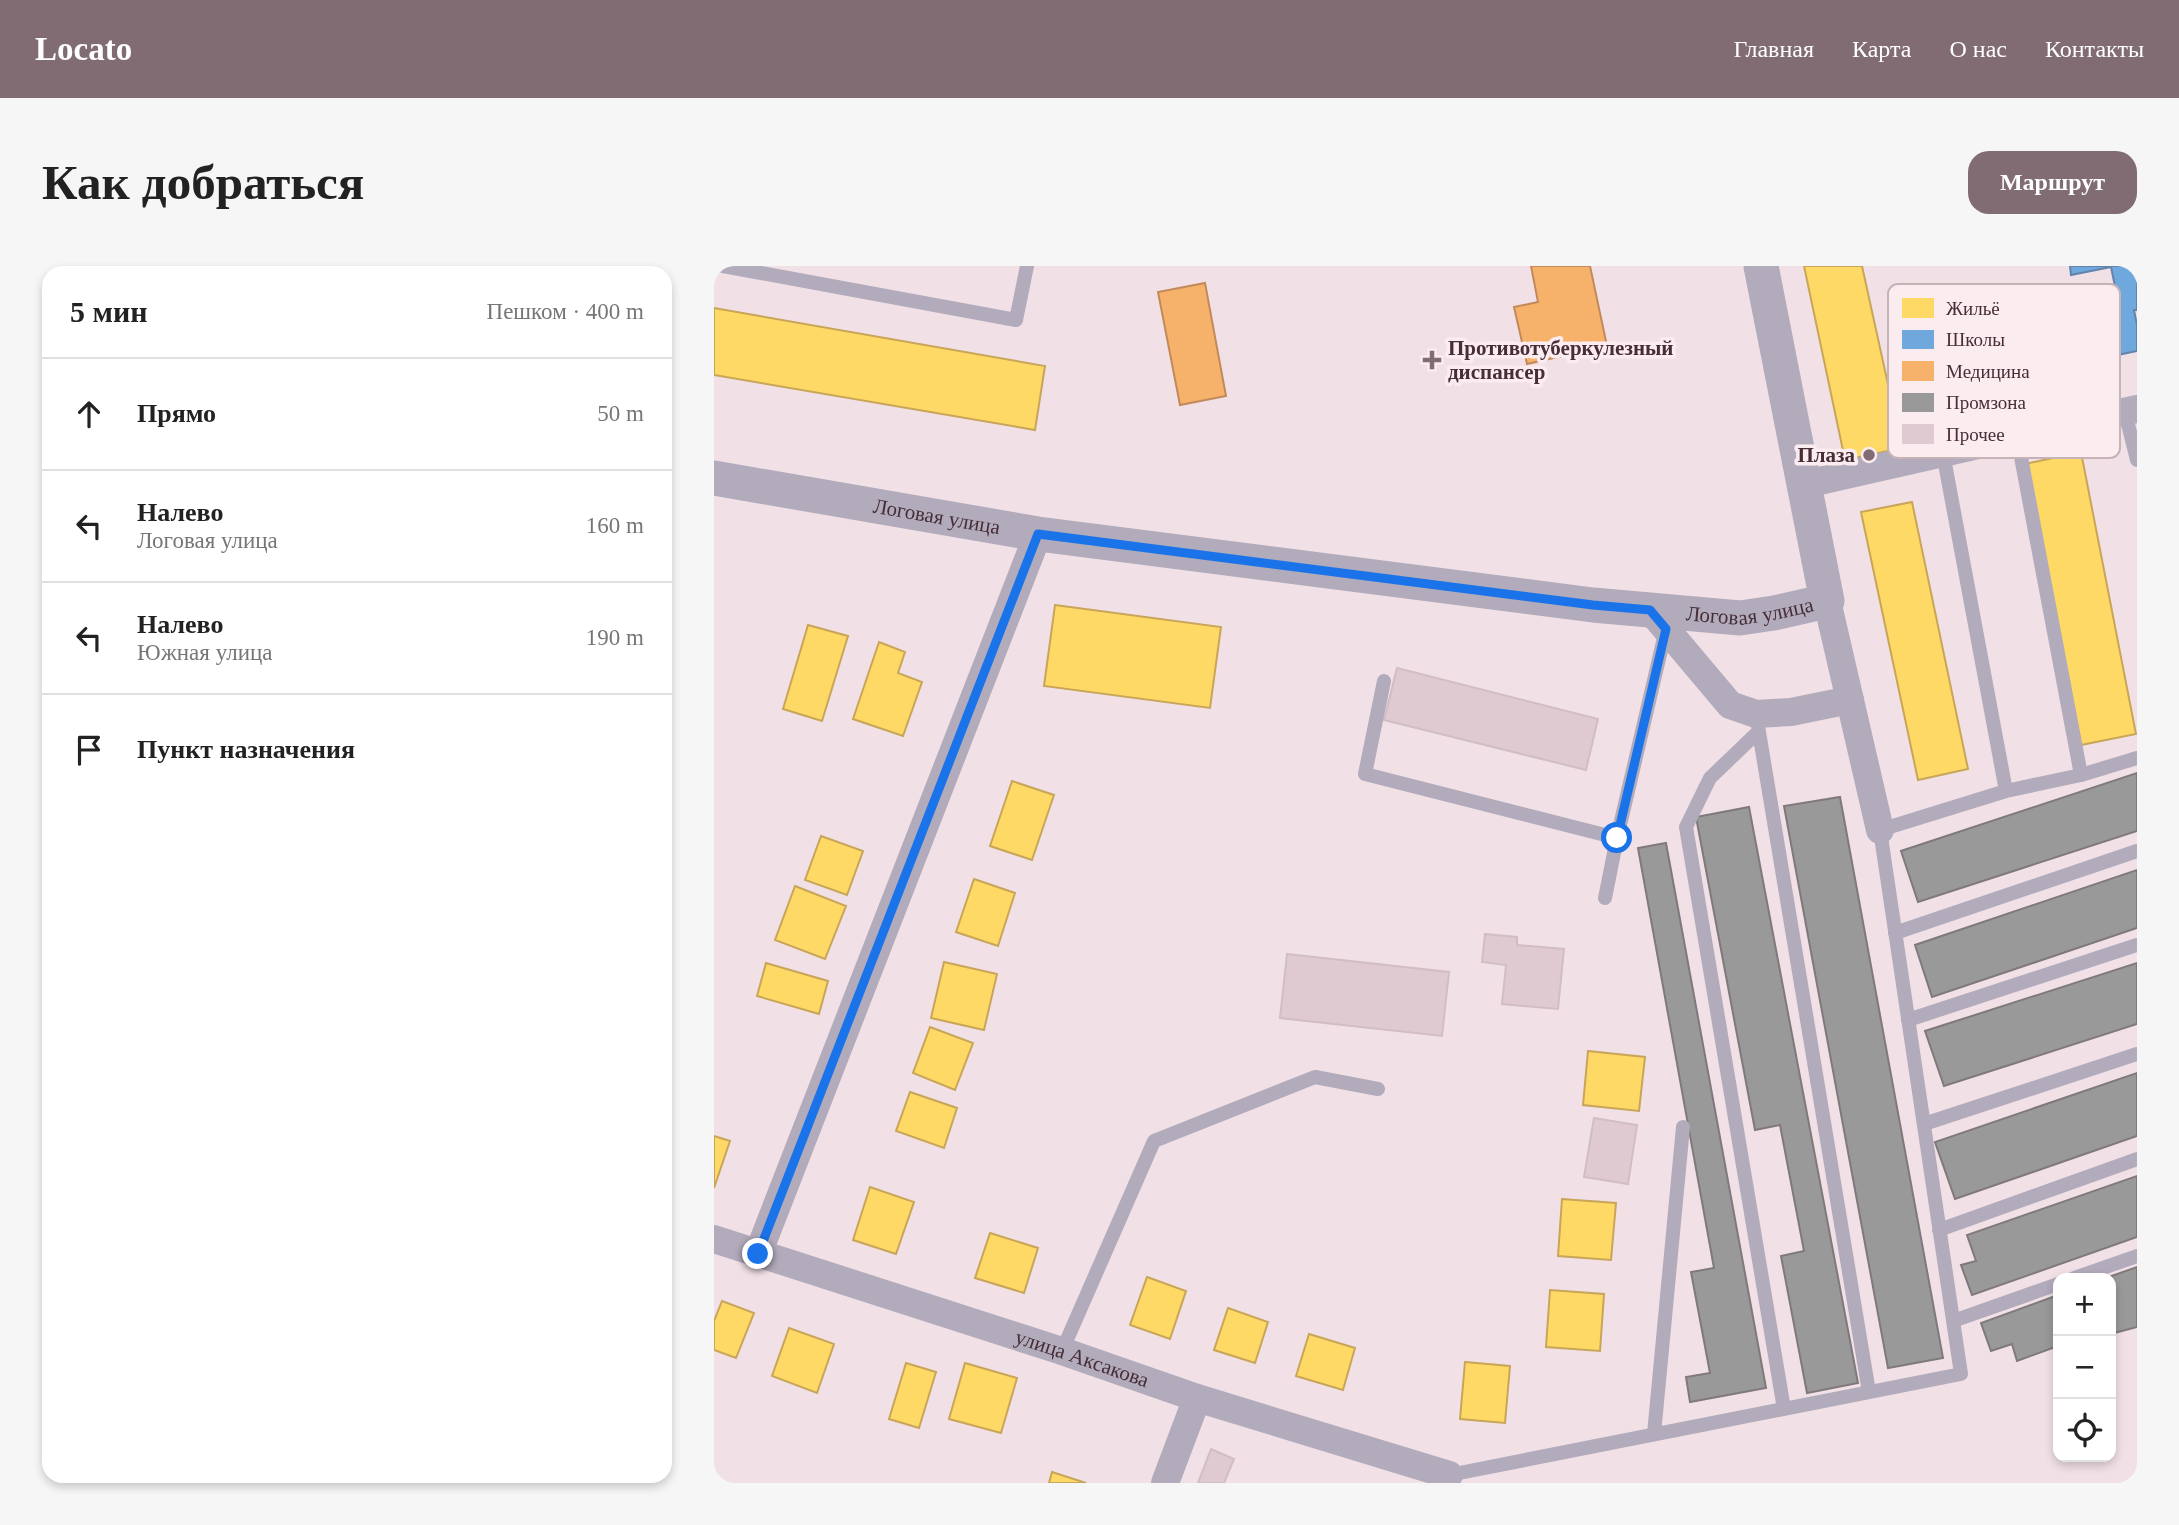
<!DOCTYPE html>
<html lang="ru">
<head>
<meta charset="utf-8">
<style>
	body { margin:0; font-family:Georgia,serif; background:#f6f6f6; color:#222 }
	.controls { position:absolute; right:21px; bottom:21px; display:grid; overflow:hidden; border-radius:14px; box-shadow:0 4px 10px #0003 }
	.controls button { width:63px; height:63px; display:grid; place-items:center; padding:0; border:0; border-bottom:2px solid #e0e0e0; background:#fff; color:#222; font:35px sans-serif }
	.stop { position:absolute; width:21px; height:21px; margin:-16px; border:5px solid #1a73e8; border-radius:50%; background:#fff }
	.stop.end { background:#1a73e8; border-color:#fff; box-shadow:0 2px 7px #0008 }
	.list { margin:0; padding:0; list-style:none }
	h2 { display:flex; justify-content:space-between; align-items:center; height:91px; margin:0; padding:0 28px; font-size:30px }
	h2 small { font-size:23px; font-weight:400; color:#767676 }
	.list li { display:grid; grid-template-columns:46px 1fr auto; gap:21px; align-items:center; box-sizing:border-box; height:112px; padding:0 28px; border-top:2px solid #e0e0e0 }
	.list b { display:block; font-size:26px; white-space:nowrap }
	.list p { margin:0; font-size:23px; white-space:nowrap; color:#767676 }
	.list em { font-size:23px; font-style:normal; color:#767676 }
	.icon { flex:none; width:38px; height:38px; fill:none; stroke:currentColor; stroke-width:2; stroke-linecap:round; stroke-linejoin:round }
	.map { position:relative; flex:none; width:1423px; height:1217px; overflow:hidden; border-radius:21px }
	header { display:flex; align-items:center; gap:42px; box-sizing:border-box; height:98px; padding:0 35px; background:#826c74; color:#fff }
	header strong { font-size:33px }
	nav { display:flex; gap:38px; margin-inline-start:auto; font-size:24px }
	.intro { display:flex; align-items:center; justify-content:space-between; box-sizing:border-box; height:168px; padding:0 42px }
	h1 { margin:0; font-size:49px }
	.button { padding:18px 32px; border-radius:21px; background:#826c74; color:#fff; font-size:24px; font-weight:700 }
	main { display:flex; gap:42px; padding:0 42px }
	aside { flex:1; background:#fff; border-radius:21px; box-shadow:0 4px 10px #0003 }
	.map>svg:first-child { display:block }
	.homes { fill:#ffd966; stroke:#c8a558; stroke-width:2 }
	.schools { fill:#6fa8dc; stroke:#6383aa; stroke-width:2 }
	.health { fill:#f6b26b; stroke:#c28a5b; stroke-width:2 }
	.industry { fill:#999; stroke:#80797b; stroke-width:2 }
	.building { fill:#dfcad1; stroke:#d1bdc3; stroke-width:2 }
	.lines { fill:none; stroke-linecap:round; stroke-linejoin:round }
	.service { stroke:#b2abbc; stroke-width:14 }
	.minor { stroke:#b2abbc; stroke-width:28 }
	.tertiary { stroke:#b2abbc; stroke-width:35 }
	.route { stroke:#1a73e8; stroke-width:9 }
	.poi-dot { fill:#826c74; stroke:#fbecf0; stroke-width:2.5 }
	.labels { text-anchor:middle; stroke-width:7; stroke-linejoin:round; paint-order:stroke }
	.poi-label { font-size:21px; font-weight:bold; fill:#472d36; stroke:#fbecf0; text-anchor:start }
	.street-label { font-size:21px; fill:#472d36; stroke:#fbecf0 }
	.key { fill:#fbecf0; stroke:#c5b3b8; stroke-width:2 }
	.key-label { font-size:19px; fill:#472d36 }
</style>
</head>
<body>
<header>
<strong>Locato</strong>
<nav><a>Главная</a><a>Карта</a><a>О нас</a><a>Контакты</a></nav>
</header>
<div class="intro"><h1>Как добраться</h1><a class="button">Маршрут</a></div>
<main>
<aside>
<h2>5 мин<small>Пешком · 400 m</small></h2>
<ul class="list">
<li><svg class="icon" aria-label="ahead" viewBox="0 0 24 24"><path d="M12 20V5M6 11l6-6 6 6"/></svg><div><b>Прямо</b></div><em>50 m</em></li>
<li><svg class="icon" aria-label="left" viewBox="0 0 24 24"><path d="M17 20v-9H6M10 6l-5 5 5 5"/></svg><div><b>Налево</b><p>Логовая улица</p></div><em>160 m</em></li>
<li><svg class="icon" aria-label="left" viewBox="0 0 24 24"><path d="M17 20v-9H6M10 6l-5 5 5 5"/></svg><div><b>Налево</b><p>Южная улица</p></div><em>190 m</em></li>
<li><svg class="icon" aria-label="arrive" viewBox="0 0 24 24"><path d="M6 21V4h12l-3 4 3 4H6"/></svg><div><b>Пункт назначения</b></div></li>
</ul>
</aside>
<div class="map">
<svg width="1423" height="1217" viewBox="0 0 1423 1217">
	<rect width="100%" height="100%" fill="#f1e1e6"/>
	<!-- homes -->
	<path class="homes" d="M 1090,0 L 1148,0 L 1188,182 L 1131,194 Z
		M 0,42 L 331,100 L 321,164 L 0,109 Z
		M 1367,186 L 1422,468 L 1367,479 L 1311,198 Z
		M 1198,236 L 1254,503 L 1204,514 L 1147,246 Z
		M 341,339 L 507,361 L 496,442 L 330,420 Z
		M 94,359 L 134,370 L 108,455 L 69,443 Z
		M 165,376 L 191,386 L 184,407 L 208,416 L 189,470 L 139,453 Z
		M 298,515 L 340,529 L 318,594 L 276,580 Z
		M 107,570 L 149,585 L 133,629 L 91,614 Z
		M 260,613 L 301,627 L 284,680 L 242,666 Z
		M 81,620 L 132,640 L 111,693 L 61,674 Z
		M 230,696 L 283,708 L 270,764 L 217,752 Z
		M 52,697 L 114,715 L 105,748 L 43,730 Z
		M 216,761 L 259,777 L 241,824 L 199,807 Z
		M 874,785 L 931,791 L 925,845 L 869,839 Z
		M 196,826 L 243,842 L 230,882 L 182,865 Z
		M 0,870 L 16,875 L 0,922 Z
		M 156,921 L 200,936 L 182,988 L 139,974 Z
		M 848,933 L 902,937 L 897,994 L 844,990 Z
		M 276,967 L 324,982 L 310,1027 L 261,1012 Z
		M 433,1011 L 472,1025 L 456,1073 L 416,1059 Z
		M 836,1024 L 890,1028 L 886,1085 L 832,1081 Z
		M 8,1035 L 40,1047 L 22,1092 L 0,1084 L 0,1055 Z
		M 514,1042 L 554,1056 L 541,1097 L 500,1084 Z
		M 75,1062 L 120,1078 L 103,1127 L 58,1110 Z
		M 595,1068 L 641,1082 L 629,1124 L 582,1110 Z
		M 751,1096 L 796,1100 L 791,1157 L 746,1153 Z
		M 192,1097 L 222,1106 L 205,1162 L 175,1153 Z
		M 251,1097 L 303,1112 L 287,1167 L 235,1153 Z
		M 338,1206 L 372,1217 L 335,1217 Z"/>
	<!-- schools -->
	<path class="schools" d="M 1356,0 L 1423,0 L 1423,44 L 1420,44 L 1423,59 L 1423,85 L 1375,95 L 1363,38 L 1403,30 L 1397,1 L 1357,9 Z"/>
	<!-- health -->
	<path class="health" d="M 817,0 L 876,0 L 893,80 L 813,98 L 800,41 L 824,36 Z
		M 491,17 L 512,130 L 466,139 L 444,26 Z"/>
	<!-- industry -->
	<path class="industry" d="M 1423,507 L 1423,565 L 1204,636 L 1187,585 Z
		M 1126,531 L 1229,1092 L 1174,1102 L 1070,540 Z
		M 1035,541 L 1144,1117 L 1093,1127 L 1067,990 L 1090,985 L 1066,859 L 1041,864 L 982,551 Z
		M 952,577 L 1052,1122 L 976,1136 L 972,1111 L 996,1107 L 977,1006 L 1000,1002 L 924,582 Z
		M 1423,604 L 1423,662 L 1218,731 L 1201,679 Z
		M 1423,697 L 1423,758 L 1230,820 L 1211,765 Z
		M 1423,807 L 1423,870 L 1241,933 L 1221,876 Z
		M 1423,910 L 1423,971 L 1258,1029 L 1247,999 L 1262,995 L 1253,969 Z
		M 1423,1001 L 1423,1061 L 1397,1068 L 1397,1012 L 1392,1012 Z
		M 1344,1029 L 1344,1080 L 1303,1095 L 1298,1078 L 1277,1085 L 1267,1057 Z"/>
	<!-- building -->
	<path class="building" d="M 683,402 L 884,453 L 872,504 L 670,454 Z
		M 771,668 L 803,671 L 803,679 L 850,683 L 844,743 L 788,738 L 792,699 L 768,696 Z
		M 573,688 L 735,706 L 728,770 L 566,752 Z
		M 880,852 L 923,859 L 914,918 L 870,911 Z
		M 497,1183 L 520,1193 L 510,1217 L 484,1217 Z"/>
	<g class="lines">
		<!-- service -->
		<path class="service" d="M 9,0 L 302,54 L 313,0
			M 1411,146 L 1423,194
			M 670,415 L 651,508 L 903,572 L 891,632
			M 1044,460 L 1155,1126
			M 1045,465 L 996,512 L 972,561 L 1070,1143
			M 1367,509 L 1423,492
			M 1292,525 L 1367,509 L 1303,170
			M 903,572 L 952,363
			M 1181,667 L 1423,585
			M 1194,754 L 1423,679
			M 1210,858 L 1423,788
			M 1225,964 L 1423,893
			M 1360,1012 L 1423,990
			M 1239,1055 L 1344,1018
			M 348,1085 L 440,875 L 601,811 L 664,823
			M 940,1168 L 969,861
			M 735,1209 L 1247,1108 L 1166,564 L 1292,525 L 1229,187"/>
		<!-- minor -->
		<g class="minor">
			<path d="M 1092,218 L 1423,143"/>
			<path d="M 1113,335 L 1166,564"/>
			<path d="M 936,344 L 1016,439 L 1042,448 L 1077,446 L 1136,434"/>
			<path id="s1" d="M 0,973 L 348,1085 L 483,1132 L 735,1209"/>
			<path d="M 44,988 L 324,268"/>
			<path d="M 451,1217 L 483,1132"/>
		</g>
		<!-- tertiary -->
		<path class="tertiary" id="s2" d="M 0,212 L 324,268 L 879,339 L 1026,352 L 1060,347 L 1113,335 L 1047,0"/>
	</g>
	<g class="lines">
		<!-- route -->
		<path class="route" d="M 44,988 L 324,268 L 879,339 L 936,344 L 952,363 L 903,572"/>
	</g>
	<!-- markers -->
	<g class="poi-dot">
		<path d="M714.5 83.5h7v7h7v7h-7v7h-7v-7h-7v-7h7z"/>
		<circle cx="1155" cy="189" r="7"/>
	</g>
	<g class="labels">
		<!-- poi labels -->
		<g class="poi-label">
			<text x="734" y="89">Противотуберкулезный<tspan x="734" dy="24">диспансер</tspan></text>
			<text x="1141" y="196" text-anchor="end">Плаза</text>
		</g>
		<!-- street labels -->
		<g class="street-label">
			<text dy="7" stroke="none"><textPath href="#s2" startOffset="226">Логовая улица</textPath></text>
			<text dy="7" stroke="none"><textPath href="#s2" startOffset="1046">Логовая улица</textPath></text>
			<text dy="7" stroke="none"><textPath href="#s1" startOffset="387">улица Аксакова</textPath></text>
		</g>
	</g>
	<!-- legend -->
	<rect x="1174" y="18" width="232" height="174" rx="10" class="key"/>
	<rect x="1188" y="32" width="32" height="20" fill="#ffd966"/>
	<rect x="1188" y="64" width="32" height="19" fill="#6fa8dc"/>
	<rect x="1188" y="95" width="32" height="20" fill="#f6b26b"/>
	<rect x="1188" y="127" width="32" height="19" fill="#999"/>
	<rect x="1188" y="158" width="32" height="20" fill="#dfcad1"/>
	<g class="key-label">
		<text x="1232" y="49">Жильё</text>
		<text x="1232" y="80">Школы</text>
		<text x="1232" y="112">Медицина</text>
		<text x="1232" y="143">Промзона</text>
		<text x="1232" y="175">Прочее</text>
	</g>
</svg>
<div class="controls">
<button>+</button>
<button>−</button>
<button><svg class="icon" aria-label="locate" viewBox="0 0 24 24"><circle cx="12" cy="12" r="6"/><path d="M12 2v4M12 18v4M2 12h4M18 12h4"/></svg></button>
</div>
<div class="stop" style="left:903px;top:572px"></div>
<div class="stop end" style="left:44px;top:988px"></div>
</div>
</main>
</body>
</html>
